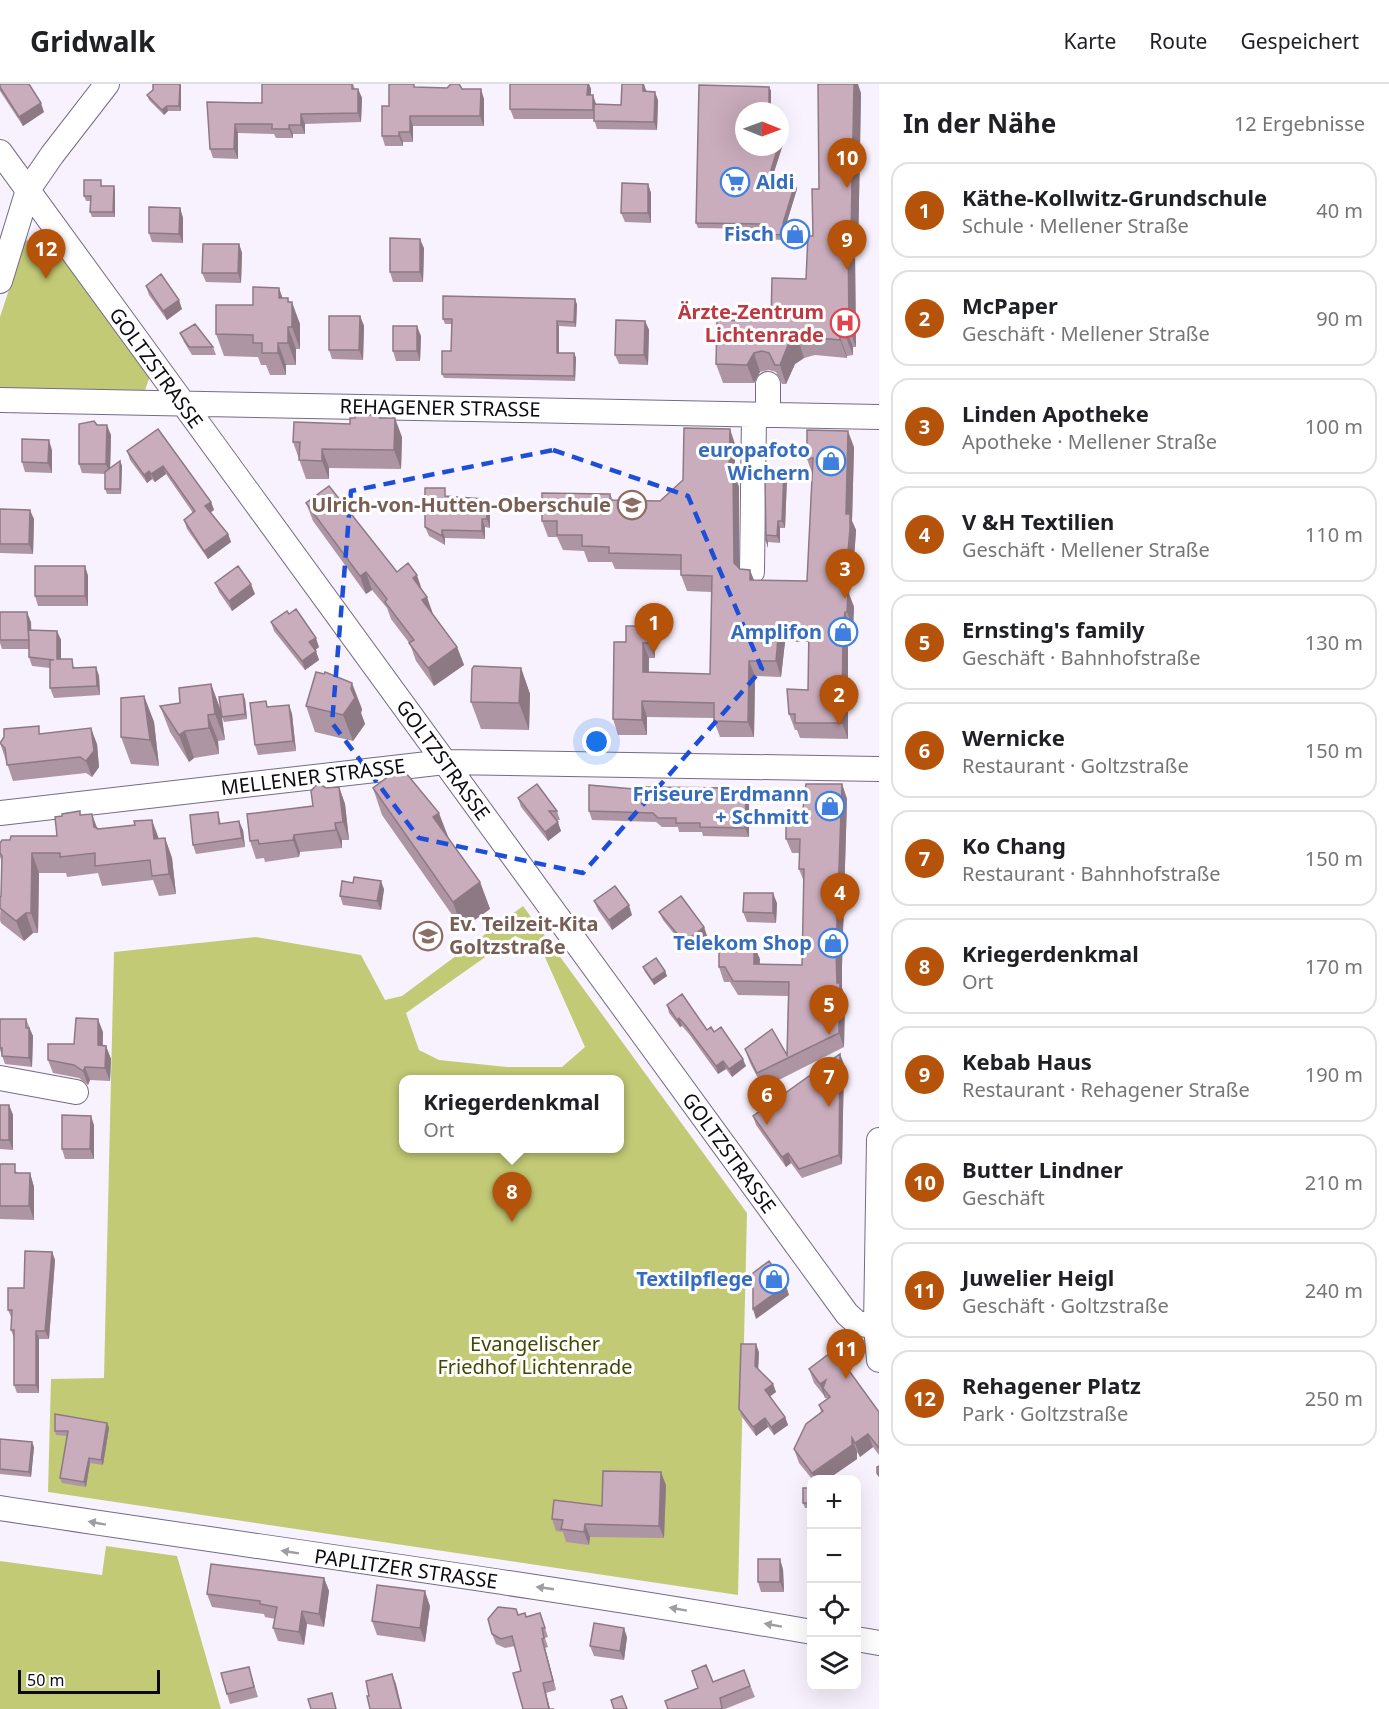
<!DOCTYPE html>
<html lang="de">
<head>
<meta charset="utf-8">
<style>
	body { margin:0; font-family:"Noto Sans",sans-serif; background:#f6f6f6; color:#202124 }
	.controls { position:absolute; right:18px; bottom:18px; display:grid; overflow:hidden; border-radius:12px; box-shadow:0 6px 24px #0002 }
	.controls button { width:54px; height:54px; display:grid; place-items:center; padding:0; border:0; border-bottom:2px solid #e0e0e0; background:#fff; color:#202124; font:30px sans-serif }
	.compass { position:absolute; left:735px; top:18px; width:54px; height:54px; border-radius:50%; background:#fff; box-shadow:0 6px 24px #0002; rotate:91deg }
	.scale { position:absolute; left:18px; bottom:15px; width:142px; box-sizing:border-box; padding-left:6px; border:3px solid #0e0a13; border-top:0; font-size:16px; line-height:21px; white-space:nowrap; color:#0e0a13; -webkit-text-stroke:4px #fff; paint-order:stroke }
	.you { position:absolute; left:597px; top:658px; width:21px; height:21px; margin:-15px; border:4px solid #fff; border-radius:50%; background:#1a73e8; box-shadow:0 0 0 9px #1a73e833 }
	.badge { display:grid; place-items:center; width:39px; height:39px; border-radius:50%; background:#b45309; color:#fff; font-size:20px; font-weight:700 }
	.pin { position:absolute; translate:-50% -50px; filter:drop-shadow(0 2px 3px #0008) }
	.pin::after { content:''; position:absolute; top:32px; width:21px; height:18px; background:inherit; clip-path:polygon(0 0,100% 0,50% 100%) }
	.popup { position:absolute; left:399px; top:991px; width:225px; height:78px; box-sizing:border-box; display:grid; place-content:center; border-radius:12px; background:#fff; filter:drop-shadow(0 2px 4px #0005); font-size:20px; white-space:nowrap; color:#757577 }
	.popup b { font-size:22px; color:#202124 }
	.popup::after { content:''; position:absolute; left:50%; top:100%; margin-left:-12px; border:12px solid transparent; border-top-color:#fff }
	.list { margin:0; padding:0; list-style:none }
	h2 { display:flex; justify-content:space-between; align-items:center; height:78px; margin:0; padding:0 24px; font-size:26px }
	h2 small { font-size:20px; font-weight:400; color:#757577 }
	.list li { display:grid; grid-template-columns:39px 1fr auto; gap:18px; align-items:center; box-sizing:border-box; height:96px; margin:0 12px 12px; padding:0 12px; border:2px solid #e0e0e0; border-radius:18px }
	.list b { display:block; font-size:22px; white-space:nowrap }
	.list p { margin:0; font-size:20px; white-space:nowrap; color:#757577 }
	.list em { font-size:20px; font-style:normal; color:#757577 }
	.icon { flex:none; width:33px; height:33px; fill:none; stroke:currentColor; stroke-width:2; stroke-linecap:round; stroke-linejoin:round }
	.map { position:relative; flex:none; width:879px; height:1625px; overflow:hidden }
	header { display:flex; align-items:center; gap:36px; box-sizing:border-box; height:84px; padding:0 30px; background:#fff; border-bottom:2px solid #e0e0e0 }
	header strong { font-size:28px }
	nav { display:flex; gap:33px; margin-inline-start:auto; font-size:21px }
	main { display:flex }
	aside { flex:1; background:#fff }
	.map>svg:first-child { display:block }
	.green { fill:#c2ca75; fill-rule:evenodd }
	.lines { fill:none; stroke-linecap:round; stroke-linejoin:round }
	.minor-casing { stroke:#756b84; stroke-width:26 }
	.minor { stroke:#fff; stroke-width:24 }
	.wall { fill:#ae95a3 }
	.shaded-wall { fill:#8d7984 }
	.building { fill:#caadbd; stroke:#8d7984; stroke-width:1.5 }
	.oneway { fill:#9f9da1 }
	.marked { fill:none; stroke:#1d4ed8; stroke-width:4.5; stroke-dasharray:12 8; stroke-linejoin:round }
	.labels { text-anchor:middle; stroke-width:6; stroke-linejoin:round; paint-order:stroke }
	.shop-label { font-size:20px; font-weight:bold; fill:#366cbe; stroke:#fff; text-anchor:end }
	.health-label { font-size:20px; font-weight:bold; fill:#be3a42; stroke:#fff; text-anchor:end }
	.street-label { font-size:20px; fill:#0e0a13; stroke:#fff }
	.education-label { font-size:20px; font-weight:bold; fill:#785e54; stroke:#fff; text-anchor:end }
	.park-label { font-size:20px; fill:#434700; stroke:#fff }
</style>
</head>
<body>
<header>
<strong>Gridwalk</strong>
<nav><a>Karte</a><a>Route</a><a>Gespeichert</a></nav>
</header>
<main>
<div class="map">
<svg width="879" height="1625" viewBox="0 0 879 1625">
	<rect width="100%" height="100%" fill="#f7f2fe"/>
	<!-- green -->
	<path class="green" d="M 46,152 L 150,292 L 145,306 L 0,305 L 0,233 L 25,157 Z
		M 523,822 L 747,1129 L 738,1511 L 48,1408 L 51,1295 L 104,1294 L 114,868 L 256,853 L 361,871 L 385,916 L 402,912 ZM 515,852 L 540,862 L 585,963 L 562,983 L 507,983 L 439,976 L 419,966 L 406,929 ZM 404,996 L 620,996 L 620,1064 L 404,1064 Z
		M 106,1462 L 177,1472 L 221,1625 L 0,1625 L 0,1477 L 102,1491 Z"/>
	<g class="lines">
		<!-- minor casing -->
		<g class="minor-casing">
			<path id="minor" d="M 0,68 L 847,1230 L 857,1239 L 876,1243
				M 0,197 L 28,106 L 52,71 L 107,0
				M 0,316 L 879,333
				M 768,331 L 768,300
				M 752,488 L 754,331
				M 0,729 L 445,678 L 879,685
				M 0,994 L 76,1008
				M 879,1056 L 876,1243 L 879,1276
				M 0,1424 C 270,1465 542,1501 812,1548
				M 856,1555 L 879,1559"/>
		</g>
		<!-- minor -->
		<use href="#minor" class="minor"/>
	</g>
	<!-- wall -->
	<path class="wall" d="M 0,0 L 44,28 L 23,42 L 0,7 Z
		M 262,0 L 353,0 L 355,5 L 358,5 L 362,14 L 361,38 L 305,40 L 305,50 L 293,50 L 293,54 L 276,54 L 274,50 L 238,49 L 238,75 L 213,74 L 210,65 L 207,18 L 262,19 Z
		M 510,0 L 589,0 L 591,5 L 591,11 L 593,11 L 596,20 L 621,21 L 646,6 L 646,7 L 658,16 L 657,46 L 597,45 L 594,35 L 514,35 L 510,25 Z
		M 181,1 L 181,27 L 168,27 L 164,31 L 149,16 L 147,11 L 153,6 Z
		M 699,1 L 769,3 L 771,7 L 771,27 L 744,27 L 744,63 L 780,63 L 780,46 L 784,46 L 786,51 L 770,99 L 795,100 L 797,105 L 785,144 L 784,156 L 763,155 L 761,150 L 763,145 L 698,144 L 696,139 Z
		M 418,3 L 462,5 L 484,15 L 484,42 L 413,42 L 413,58 L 403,58 L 403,62 L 385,62 L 382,52 L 389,22 Z
		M 861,9 L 858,169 L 855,169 L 856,263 L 853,263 L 853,271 L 847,272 L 847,274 L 815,271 L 804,274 L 795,280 L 786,300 L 782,300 L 776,288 L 769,286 L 760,288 L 754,299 L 723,299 L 716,280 L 771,237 L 806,195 L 819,105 Z
		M 648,100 L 651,109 L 651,139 L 625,138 L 621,129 Z
		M 103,102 L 115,107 L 115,133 L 92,133 L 90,128 L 91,117 L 86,117 L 84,112 Z
		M 180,124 L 183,134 L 183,159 L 152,158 L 149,149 Z
		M 239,160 L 242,169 L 241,199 L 206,198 L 202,189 Z
		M 424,164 L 423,198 L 393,198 L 390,188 Z
		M 146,202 L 182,225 L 167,236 L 149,211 Z
		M 283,214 L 290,218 L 300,240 L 300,265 L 296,265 L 296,281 L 286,281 L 286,291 L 270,291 L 266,281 L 261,281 L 258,273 L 224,272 L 216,250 L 253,221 Z
		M 577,220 L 576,243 L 559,242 L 559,269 L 574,269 L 576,274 L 575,297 L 444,294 L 442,290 L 451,267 L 452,240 L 445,240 L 443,235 Z
		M 360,232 L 364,242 L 363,276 L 332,275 L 329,266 Z
		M 645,237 L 649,246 L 648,281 L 619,280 L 615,271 Z
		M 180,249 L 213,263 L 216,271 L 192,271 L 184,258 Z
		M 421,252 L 420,277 L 396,277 L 393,267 Z
		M 380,331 L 381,334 L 402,353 L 401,385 L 329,384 L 329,395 L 306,395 L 293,358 L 350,340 L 355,334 Z
		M 97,341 L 111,351 L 110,385 L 120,377 L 122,382 L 121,410 L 107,410 L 105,405 L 105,390 L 82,389 L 79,380 Z
		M 158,345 L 211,418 L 214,426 L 211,428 L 228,450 L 231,458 L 208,475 L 187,445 L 184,436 L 193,429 L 166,390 L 155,398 L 152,395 L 147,399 L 130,376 L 127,367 Z
		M 735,360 L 735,391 L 739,403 L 739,484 L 754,496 L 807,497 L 812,389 L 807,375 L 854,363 L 852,437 L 856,446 L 855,461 L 852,495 L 850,497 L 849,510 L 854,523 L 853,543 L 850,543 L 848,558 L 848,655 L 800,654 L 797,646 L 795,646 L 789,630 L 808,606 L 809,558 L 785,558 L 781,593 L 755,592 L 754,653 L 720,653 L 714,637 L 714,634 L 647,633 L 647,651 L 618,651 L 613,635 L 614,558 L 655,557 L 655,574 L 649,574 L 649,589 L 710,590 L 712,508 L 687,507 L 681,491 L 681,486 L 615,485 L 612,478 L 588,478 L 584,467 L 563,466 L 557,453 L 548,453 L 542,437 L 610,410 L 613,416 L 660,417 Z
		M 52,366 L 52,389 L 25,388 L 22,378 Z
		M 784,387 L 787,394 L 785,444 L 780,444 L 780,459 L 768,458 L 768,464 L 766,457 L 768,396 Z
		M 448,413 L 484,420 L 490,428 L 490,444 L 485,443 L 485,455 L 445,454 L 445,461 L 429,452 L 425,443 Z
		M 306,419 L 423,507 L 433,530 L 457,563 L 464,581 L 434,602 L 416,577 L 410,560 L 391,535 L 387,524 L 372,506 L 366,510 L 313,437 Z
		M 0,425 L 34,435 L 33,470 L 0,469 Z
		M 85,482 L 88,492 L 88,522 L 38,522 L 35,512 Z
		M 215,499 L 255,510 L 232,527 L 219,508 Z
		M 0,528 L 31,538 L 31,546 L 57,547 L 61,556 L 61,575 L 76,584 L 96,583 L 99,592 L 100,611 L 54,614 L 50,604 L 50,584 L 32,582 L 29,573 L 29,565 L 2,565 L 0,559 Z
		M 271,538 L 319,563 L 315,566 L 319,576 L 305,586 L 274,547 Z
		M 521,584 L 530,610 L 529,646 L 481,645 L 471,618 Z
		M 211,600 L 221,627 L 225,656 L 218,657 L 219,670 L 194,674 L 189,678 L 170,648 L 160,622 L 180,619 Z
		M 144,612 L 154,638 L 159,682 L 131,680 L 121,653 Z
		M 245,615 L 247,635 L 224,638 L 222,633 Z
		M 289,621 L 292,630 L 296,667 L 258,671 L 255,661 L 268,623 Z
		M 306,622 L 362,625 L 361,629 L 365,640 L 353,657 L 315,648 Z
		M 41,649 L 97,660 L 99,683 L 92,693 L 86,689 L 13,697 L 0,659 Z
		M 842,700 L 847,715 L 842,882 L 842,904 L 845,913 L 844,963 L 763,1004 L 750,979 L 745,965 L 787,971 L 788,912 L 738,911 L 730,898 L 724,898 L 719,883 L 760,875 L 759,880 L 802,881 L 804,798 L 799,785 L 800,769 L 792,769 L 786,755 L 802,733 Z
		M 339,703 L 345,720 L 349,756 L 342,756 L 342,764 L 300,768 L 299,773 L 265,778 L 264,774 L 256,775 L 250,757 L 313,722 L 326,704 Z
		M 373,704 L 449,755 L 480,798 L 490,825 L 462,845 L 382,731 Z
		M 731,704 L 732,707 L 749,716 L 749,753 L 703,752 L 702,748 L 679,748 L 678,743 L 662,743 L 656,738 L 592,736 L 589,727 L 645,706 Z
		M 518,714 L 557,727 L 560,736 L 556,736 L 561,747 L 548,757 L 521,723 Z
		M 218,728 L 221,740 L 243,746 L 245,763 L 196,770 L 193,761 Z
		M 82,731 L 98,744 L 159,754 L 165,754 L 172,774 L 176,810 L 159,812 L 153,796 L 102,802 L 98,789 L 67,793 L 66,789 L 39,789 L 38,849 L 33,849 L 24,857 L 1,839 L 0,836 L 2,778 L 0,773 L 0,759 L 10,756 L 57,752 Z
		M 384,805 L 381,826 L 343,821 L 340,812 Z
		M 594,817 L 632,831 L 612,846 L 598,826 Z
		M 777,819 L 776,839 L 747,838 L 743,828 Z
		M 659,828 L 704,843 L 707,852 L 687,866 L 663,836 Z
		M 643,883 L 665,887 L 667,892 L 654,901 L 645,888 Z
		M 667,921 L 707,946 L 714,948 L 746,982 L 732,993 L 726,985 L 718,990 L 689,950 L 682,942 L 680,943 L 669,929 Z
		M 0,935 L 26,935 L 33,952 L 32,983 L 5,980 L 0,966 Z
		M 103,948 L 103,962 L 106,962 L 111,975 L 110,997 L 90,996 L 88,1001 L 79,994 L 53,989 L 48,976 L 74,960 Z
		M 844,980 L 842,1080 L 802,1094 L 791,1079 L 786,1083 L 756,1041 L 753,1032 Z
		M 0,1021 L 9,1021 L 13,1031 L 13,1066 L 0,1065 Z
		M 94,1041 L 94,1075 L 65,1075 L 62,1065 Z
		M 0,1080 L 19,1089 L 30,1089 L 34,1103 L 34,1136 L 0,1135 Z
		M 52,1168 L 55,1176 L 49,1255 L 39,1255 L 39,1309 L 17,1309 L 14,1301 L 14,1254 L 11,1246 L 12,1235 L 8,1226 Z
		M 759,1268 L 758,1285 L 773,1300 L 776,1308 L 770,1312 L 785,1333 L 788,1341 L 774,1351 L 768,1343 L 756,1352 L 742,1333 L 739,1325 Z
		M 809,1285 L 879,1328 L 879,1371 L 873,1363 L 860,1373 L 857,1368 L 857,1375 L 828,1395 L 812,1395 L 799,1379 L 794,1365 L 821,1328 L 819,1321 L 827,1315 L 814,1299 Z
		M 107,1339 L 109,1344 L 103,1381 L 90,1379 L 86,1403 L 62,1399 L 60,1394 L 67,1352 L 56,1351 L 55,1347 Z
		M 0,1355 L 34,1363 L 31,1393 L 0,1390 Z
		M 666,1401 L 664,1454 L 590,1453 L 589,1461 L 566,1458 L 563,1448 L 556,1447 L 552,1435 L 602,1422 Z
		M 812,1404 L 812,1424 L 805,1424 L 803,1419 Z
		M 812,1448 L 812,1515 L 808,1504 Z
		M 783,1485 L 784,1508 L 761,1508 L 758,1498 Z
		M 324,1494 L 329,1507 L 324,1543 L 307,1540 L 304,1561 L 278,1557 L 273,1544 L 275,1535 L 265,1533 L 264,1530 L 212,1523 L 207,1510 Z
		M 430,1522 L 425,1558 L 377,1551 L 372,1537 Z
		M 540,1529 L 548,1553 L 545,1554 L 548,1563 L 545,1564 L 556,1606 L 546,1609 L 550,1625 L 523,1625 L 521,1587 L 515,1562 L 505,1564 L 496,1560 L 492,1550 L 518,1531 L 526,1533 Z
		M 627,1553 L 624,1576 L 594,1572 L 590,1562 Z
		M 249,1583 L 258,1613 L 230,1620 L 227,1610 Z
		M 744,1586 L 755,1613 L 725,1625 L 668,1625 L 713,1598 Z"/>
	<!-- shaded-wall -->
	<path class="shaded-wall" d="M 180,0 L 181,1 L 181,27 L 179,22 Z
		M 588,0 L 589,0 L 591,5 L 591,20 L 587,11 Z
		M 643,0 L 644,0 L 646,6 L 646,16 L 643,7 Z
		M 854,0 L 858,0 L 861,9 L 858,169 L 851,151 Z
		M 769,3 L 771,7 L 771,27 L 769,27 Z
		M 358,5 L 362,14 L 361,38 L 358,29 Z
		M 481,5 L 484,15 L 484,42 L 480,32 Z
		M 655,8 L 658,16 L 657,46 L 654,38 Z
		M 593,11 L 596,20 L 596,36 L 593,26 Z
		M 41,19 L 44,28 L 23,42 L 19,33 Z
		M 167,22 L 168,27 L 164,31 L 162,26 Z
		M 301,30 L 305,40 L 305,50 L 301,41 Z
		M 410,32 L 413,42 L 413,58 L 410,48 Z
		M 235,40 L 238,49 L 238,75 L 234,65 Z
		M 289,41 L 293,50 L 293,54 L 289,45 Z
		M 784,46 L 786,51 L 769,104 L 767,99 L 778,63 L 780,63 L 780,58 Z
		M 399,48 L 403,58 L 403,62 L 399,52 Z
		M 648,100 L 651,109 L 651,139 L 648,129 Z
		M 795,100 L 797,105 L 785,144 L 784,156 L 783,151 L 783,139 Z
		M 114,102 L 115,107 L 115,133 L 113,128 Z
		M 180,124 L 183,134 L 183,159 L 179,150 Z
		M 848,151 L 855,169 L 856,263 L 849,245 Z
		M 420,155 L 424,164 L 423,198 L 420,188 Z
		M 239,160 L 242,169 L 241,199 L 238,189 Z
		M 279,204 L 287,226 L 279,214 Z
		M 288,214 L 292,225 L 292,218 L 300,240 L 300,265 L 292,243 Z
		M 575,215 L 577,220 L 576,243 L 574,238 Z
		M 179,216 L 182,225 L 167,236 L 163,227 Z
		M 360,232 L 364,242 L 363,276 L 359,266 Z
		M 557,237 L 559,242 L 559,274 L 557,269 Z
		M 645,237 L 649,246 L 648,281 L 644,271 Z
		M 417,242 L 421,252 L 420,277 L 417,267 Z
		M 288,243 L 296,265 L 296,281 L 288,259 Z
		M 846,245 L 853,263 L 853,271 L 846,253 Z
		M 840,253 L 847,272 L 847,274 L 840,256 Z
		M 798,255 L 804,274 L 795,280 L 786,300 L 780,281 L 788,261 Z
		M 278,259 L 286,281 L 286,291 L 278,269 Z
		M 574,269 L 576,274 L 575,297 L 574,292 Z
		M 754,269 L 760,288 L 754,299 L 747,281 Z
		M 395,334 L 402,353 L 401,385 L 394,366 Z
		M 107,341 L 111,351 L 110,390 L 106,380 Z
		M 730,345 L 735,360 L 735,391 L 739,403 L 739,494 L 734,479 L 729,387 Z
		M 848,347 L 854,363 L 852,437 L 856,446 L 855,461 L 852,495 L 850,497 L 849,510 L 854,523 L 853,543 L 847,528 L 843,507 L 846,430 Z
		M 49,356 L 52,366 L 52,389 L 48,379 Z
		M 322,365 L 329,384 L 329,395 L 322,377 Z
		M 120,377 L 122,382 L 121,410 L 120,405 Z
		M 163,382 L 166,390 L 155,398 L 151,390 Z
		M 149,387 L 152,395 L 147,399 L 144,391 Z
		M 784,387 L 787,394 L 785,444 L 782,437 Z
		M 211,418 L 214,426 L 208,430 L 205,422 Z
		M 486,420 L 490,428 L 490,444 L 487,435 Z
		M 30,426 L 34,435 L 33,470 L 29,460 Z
		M 482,435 L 485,443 L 485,455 L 482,447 Z
		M 778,437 L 780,444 L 780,459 L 777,452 Z
		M 442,446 L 445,454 L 445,461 L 442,452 Z
		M 228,450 L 231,458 L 208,475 L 204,467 Z
		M 766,451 L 768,458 L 768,464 L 766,457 Z
		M 85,482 L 88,492 L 88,522 L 85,512 Z
		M 750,486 L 756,501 L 750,496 Z
		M 366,488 L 372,506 L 366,510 L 360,492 Z
		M 417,491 L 423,509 L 413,494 Z
		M 251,500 L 255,510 L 232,527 L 229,517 Z
		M 427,513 L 433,530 L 422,516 Z
		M 27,528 L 31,538 L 32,565 L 29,556 Z
		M 845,528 L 850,543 L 848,558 L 848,655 L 842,639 L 843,542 Z
		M 649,542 L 655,557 L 655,574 L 649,559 Z
		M 779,542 L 785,558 L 781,593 L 776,577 Z
		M 57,547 L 61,556 L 61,585 L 57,575 Z
		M 316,554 L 319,563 L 313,568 L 309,558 Z
		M 643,559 L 649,574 L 648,604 L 643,588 Z
		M 457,563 L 464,581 L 434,602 L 428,584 Z
		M 316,567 L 319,576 L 305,586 L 302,577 Z
		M 749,577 L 755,592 L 754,653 L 748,638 Z
		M 96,583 L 99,592 L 100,611 L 97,602 Z
		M 521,584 L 530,610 L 529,646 L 519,619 Z
		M 352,599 L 362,625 L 361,629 L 365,640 L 353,657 L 343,631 Z
		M 211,600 L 221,627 L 225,656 L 215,630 Z
		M 243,610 L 245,615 L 247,635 L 245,630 Z
		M 144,612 L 154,638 L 159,682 L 150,656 Z
		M 642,617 L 647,633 L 647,651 L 642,636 Z
		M 289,621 L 292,630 L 296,667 L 293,657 Z
		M 208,631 L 218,657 L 219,670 L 209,644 Z
		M 91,644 L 97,660 L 99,683 L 92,693 L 86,677 Z
		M 185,647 L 194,674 L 189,678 L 179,651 Z
		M 842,700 L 847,715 L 842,882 L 842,904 L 845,913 L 844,963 L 839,949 L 836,868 Z
		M 339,703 L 345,720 L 349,756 L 343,738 Z
		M 746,708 L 749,716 L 749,753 L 745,744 Z
		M 439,729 L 449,755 L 433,733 Z
		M 92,730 L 99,749 L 94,743 Z
		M 152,736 L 159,755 L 154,755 Z
		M 239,737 L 243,746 L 245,763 L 242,754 Z
		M 558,738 L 561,747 L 548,757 L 545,748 Z
		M 335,739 L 342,756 L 342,764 L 336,746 Z
		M 294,751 L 300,768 L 299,773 L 293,756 Z
		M 165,754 L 172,774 L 176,810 L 169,790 Z
		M 32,769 L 39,789 L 38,849 L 31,829 Z
		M 381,797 L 384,805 L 381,826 L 377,817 Z
		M 480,798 L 490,825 L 462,845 L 453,818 Z
		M 773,809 L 777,819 L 776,839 L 773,829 Z
		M 629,821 L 632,831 L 612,846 L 609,836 Z
		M 26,829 L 33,849 L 24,857 L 16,837 Z
		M 704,843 L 707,852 L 687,866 L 684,858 Z
		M 754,861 L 760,875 L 759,894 L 754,880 Z
		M 665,887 L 667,892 L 654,901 L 652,896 Z
		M 679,934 L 682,942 L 680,943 L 677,936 Z
		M 98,935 L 103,948 L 102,975 L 98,961 Z
		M 29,944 L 33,952 L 32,983 L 29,974 Z
		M 106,962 L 111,975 L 110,997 L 105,984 Z
		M 840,970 L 844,980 L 842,1080 L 839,1071 Z
		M 743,975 L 746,982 L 732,993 L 729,985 Z
		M 723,977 L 726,985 L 718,990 L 716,982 Z
		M 85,983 L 90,996 L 88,1001 L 83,987 Z
		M 9,1021 L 13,1031 L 13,1066 L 9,1056 Z
		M 91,1032 L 94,1041 L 94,1075 L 90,1065 Z
		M 788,1069 L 791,1079 L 786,1083 L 782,1073 Z
		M 30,1089 L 34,1103 L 34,1136 L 29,1122 Z
		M 52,1168 L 55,1176 L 49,1255 L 45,1247 Z
		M 786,1201 L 789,1211 L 756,1235 L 753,1225 Z
		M 36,1247 L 39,1255 L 39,1309 L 36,1301 Z
		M 756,1260 L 759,1268 L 758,1290 L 755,1282 Z
		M 826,1296 L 823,1304 L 826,1314 L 825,1314 L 820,1300 Z
		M 773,1300 L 776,1308 L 768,1314 L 765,1306 Z
		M 785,1333 L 788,1341 L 774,1351 L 771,1343 Z
		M 765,1334 L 768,1343 L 756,1352 L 753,1343 Z
		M 107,1339 L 109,1344 L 103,1381 L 101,1376 Z
		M 868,1350 L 873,1363 L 860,1373 L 855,1359 Z
		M 852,1354 L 857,1368 L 857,1375 L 828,1395 L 815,1395 L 812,1389 Z
		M 32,1358 L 34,1363 L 31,1393 L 29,1388 Z
		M 89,1374 L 90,1379 L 86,1403 L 84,1398 Z
		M 661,1388 L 666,1401 L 664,1454 L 659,1442 Z
		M 585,1440 L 590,1453 L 589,1461 L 584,1448 Z
		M 780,1475 L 783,1485 L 784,1508 L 780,1498 Z
		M 324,1494 L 329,1507 L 324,1543 L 319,1530 Z
		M 425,1507 L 430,1522 L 425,1558 L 420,1544 Z
		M 302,1527 L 307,1540 L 304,1561 L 299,1548 Z
		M 624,1544 L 627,1553 L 624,1576 L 620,1567 Z
		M 542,1555 L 545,1564 L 556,1606 L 553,1597 Z
		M 392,1590 L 396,1600 L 402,1625 L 401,1625 Z
		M 543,1599 L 546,1609 L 550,1625 L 549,1625 Z"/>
	<!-- building -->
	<path class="building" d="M 0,0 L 29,0 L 41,19 L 19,33 L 0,3 Z
		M 153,0 L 180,0 L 179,22 L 167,22 L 162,26 L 147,11 L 153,6 Z
		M 262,0 L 352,0 L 352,5 L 358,5 L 358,29 L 301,30 L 301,41 L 289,41 L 289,45 L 272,45 L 272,40 L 235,40 L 234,65 L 210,65 L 207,18 L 262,19 Z
		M 389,0 L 414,0 L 414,3 L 447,4 L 451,0 L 459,0 L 462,5 L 481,5 L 480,32 L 410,32 L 410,48 L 399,48 L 399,52 L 382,52 L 382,22 L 389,22 Z
		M 510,0 L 588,0 L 587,11 L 593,11 L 593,26 L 510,25 Z
		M 622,0 L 643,0 L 643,7 L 655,8 L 654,38 L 594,37 L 594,20 L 621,21 Z
		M 818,0 L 854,0 L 851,151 L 848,151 L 849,245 L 846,245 L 846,253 L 840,253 L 840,256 L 808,253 L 798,255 L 788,261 L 780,281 L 775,281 L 769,269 L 762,267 L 754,269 L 747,281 L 716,280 L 717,236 L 771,237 L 772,194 L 806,195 L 808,152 L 813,152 L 812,105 L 819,105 Z
		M 699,1 L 769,3 L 769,27 L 744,27 L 744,63 L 778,63 L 767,99 L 795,100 L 783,139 L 783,151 L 761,150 L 764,140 L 696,139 Z
		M 780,46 L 784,46 L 780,58 Z
		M 84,96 L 101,96 L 101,102 L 114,102 L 113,128 L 90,128 L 91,112 L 84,112 Z
		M 622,99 L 648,100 L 648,129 L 621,129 Z
		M 149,123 L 180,124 L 179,150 L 149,149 Z
		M 390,154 L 420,155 L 420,188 L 390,188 Z
		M 203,160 L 239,160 L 238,189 L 202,189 Z
		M 161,190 L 179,216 L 163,227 L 146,202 Z
		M 253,203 L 279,204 L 279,214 L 288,214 L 288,218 L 292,218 L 292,243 L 288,243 L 288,259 L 278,259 L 278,269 L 262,269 L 262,259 L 253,259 L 253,251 L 216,250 L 216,221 L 253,221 Z
		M 443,212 L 575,215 L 574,238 L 557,237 L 557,269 L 574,269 L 574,292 L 442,290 L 442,267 L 451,267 L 452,235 L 443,235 Z
		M 329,232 L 360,232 L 359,266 L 329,266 Z
		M 616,236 L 645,237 L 644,271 L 615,271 Z
		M 195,240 L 213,263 L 189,263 L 180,249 Z
		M 393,242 L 417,242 L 417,267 L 393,267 Z
		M 355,331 L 380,331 L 380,334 L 395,334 L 394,366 L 322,365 L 322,377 L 299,376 L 300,358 L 293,358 L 294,338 L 350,340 L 350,334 L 355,334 Z
		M 94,337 L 97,341 L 107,341 L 106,380 L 79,380 L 79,340 Z
		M 684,344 L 730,345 L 729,387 L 733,387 L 734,479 L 740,485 L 750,486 L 750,496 L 807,497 L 813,374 L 807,375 L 807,346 L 848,347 L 846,430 L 850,430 L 850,445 L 847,479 L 844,481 L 843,507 L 848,507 L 847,528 L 845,528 L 843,542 L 842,639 L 795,639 L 795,630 L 789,630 L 787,605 L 808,606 L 809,543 L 779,542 L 776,577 L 749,577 L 748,638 L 714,637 L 714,619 L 642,617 L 642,636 L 613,635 L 614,558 L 626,558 L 626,542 L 649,542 L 649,559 L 643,559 L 643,588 L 710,590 L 712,492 L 681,491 L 681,471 L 609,469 L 609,463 L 582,462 L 582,451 L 557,451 L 557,437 L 542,437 L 542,409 L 610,410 L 610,416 L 660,417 L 683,396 Z
		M 158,345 L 211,418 L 205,422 L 228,450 L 204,467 L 184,436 L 195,427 L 163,382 L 151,390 L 149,387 L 144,391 L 127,367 Z
		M 22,355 L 49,356 L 48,379 L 22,378 Z
		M 120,377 L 120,405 L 105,405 L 105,388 Z
		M 768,386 L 784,387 L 782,437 L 778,437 L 777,452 L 766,451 L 766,457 L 765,396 L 768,396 Z
		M 329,402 L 397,488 L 408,479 L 417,491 L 413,494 L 427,513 L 422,516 L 457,563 L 428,584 L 409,559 L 414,556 L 385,518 L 387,515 L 366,488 L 360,492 L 306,419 Z
		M 425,404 L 445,404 L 445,412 L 483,415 L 483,420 L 486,420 L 487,435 L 482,435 L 482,447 L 442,446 L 442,452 L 425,443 Z
		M 0,425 L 30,426 L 29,460 L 0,460 Z
		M 35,482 L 85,482 L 85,512 L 35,512 Z
		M 238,482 L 251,500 L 229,517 L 215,499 Z
		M 296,525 L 316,554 L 309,558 L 316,567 L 302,577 L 271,538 L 287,527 L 289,530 Z
		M 0,528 L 27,528 L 29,556 L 28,546 L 57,547 L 57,575 L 72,575 L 73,584 L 96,583 L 97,602 L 50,604 L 50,576 L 54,576 L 29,573 L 29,556 L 0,556 Z
		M 474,582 L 521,584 L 519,619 L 471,618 L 472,585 Z
		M 316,588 L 324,590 L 325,588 L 352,599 L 351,605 L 355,614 L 343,631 L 306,622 Z
		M 211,600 L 215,630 L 208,631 L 209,644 L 185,647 L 179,651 L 160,622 L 180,619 L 179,604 Z
		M 243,610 L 245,630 L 222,633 L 219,613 Z
		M 144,612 L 150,656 L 121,653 L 121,614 Z
		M 266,617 L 267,623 L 289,621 L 293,657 L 255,661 L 250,619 Z
		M 39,642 L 39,650 L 91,644 L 94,667 L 86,677 L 80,673 L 7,681 L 5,664 L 0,659 L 4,653 L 4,645 Z
		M 401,683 L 439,729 L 433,733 L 480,798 L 453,818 L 373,704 Z
		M 318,699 L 326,704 L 339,703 L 343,738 L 335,739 L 336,746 L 294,751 L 293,756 L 259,760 L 258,756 L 250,757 L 247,730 L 313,722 L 311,707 Z
		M 537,700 L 557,727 L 549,727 L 558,738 L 545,748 L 518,714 Z
		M 806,700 L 842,700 L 836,868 L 837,899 L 840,899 L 839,949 L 757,989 L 745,965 L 772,945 L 787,971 L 789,898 L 733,897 L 725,883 L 719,883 L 719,861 L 754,861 L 754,880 L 802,881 L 804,785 L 799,785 L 800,755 L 786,755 L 786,733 L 802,733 Z
		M 589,701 L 645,706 L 645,703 L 731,704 L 731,707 L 746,708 L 745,744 L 700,743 L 700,739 L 676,739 L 676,734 L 658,734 L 653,729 L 589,727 Z
		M 80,727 L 80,731 L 92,730 L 94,743 L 98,745 L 135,741 L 134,737 L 152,736 L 154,755 L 165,754 L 169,790 L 152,792 L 150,776 L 95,782 L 95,769 L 60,773 L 60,769 L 32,769 L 31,829 L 26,829 L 16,837 L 0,824 L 0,814 L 1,812 L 2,772 L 0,769 L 0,759 L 2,756 L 10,756 L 11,752 L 57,752 L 55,733 L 62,732 L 62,730 Z
		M 218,728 L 219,740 L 239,737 L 242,754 L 193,761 L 190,731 Z
		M 354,793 L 381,797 L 377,817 L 340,812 L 342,797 L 353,799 Z
		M 615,802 L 629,821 L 609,836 L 594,817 Z
		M 744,809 L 773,809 L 773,829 L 743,828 Z
		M 681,812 L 704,843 L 684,858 L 659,828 Z
		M 656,874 L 665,887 L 652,896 L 643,883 Z
		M 682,910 L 707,946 L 711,943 L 714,948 L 721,943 L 743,975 L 729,985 L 723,977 L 716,982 L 686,942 L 679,934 L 677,936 L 667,921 Z
		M 76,934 L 98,935 L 98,961 L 106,962 L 105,984 L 85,983 L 83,987 L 74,981 L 48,976 L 48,960 L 74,960 Z
		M 0,935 L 26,935 L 26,944 L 29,944 L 29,974 L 2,972 L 2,964 L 0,964 Z
		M 840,970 L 839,1071 L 799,1085 L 788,1069 L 782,1073 L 753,1032 Z
		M 0,1021 L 9,1021 L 9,1056 L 0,1056 Z
		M 62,1031 L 91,1032 L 90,1065 L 62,1065 Z
		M 0,1080 L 15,1080 L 15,1089 L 30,1089 L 29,1122 L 0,1122 Z
		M 25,1167 L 52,1168 L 45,1247 L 36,1247 L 36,1301 L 14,1301 L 14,1246 L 11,1246 L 12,1226 L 8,1226 L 8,1204 L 24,1204 Z
		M 769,1177 L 786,1201 L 753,1225 L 753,1189 Z
		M 741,1260 L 756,1260 L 755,1282 L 773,1300 L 765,1306 L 785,1333 L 771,1343 L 765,1334 L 753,1343 L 739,1325 Z
		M 834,1266 L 879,1328 L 879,1364 L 868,1350 L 855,1359 L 852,1354 L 852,1361 L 812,1389 L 794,1365 L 806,1340 L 823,1327 L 819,1321 L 830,1313 L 823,1304 L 826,1296 L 820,1300 L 809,1285 Z
		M 55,1330 L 107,1339 L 101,1376 L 89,1374 L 84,1398 L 60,1394 L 68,1347 L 55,1347 Z
		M 0,1355 L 32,1358 L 29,1388 L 0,1385 Z
		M 879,1382 L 879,1392 L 877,1389 L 877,1383 Z
		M 603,1387 L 661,1388 L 659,1442 L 585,1440 L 584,1448 L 561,1445 L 563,1436 L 552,1435 L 554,1416 L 602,1422 Z
		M 803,1404 L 812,1404 L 812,1419 L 803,1419 Z
		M 808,1448 L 812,1448 L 812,1504 L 808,1504 Z
		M 758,1475 L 780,1475 L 780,1498 L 758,1498 Z
		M 211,1480 L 324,1494 L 319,1530 L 302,1527 L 299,1548 L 273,1544 L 277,1523 L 260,1520 L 260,1517 L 207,1510 Z
		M 377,1501 L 425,1507 L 420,1544 L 372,1537 Z
		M 498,1523 L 516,1525 L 518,1531 L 525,1529 L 526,1533 L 540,1529 L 545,1544 L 542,1544 L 544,1554 L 542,1555 L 553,1597 L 543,1599 L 549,1625 L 554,1625 L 523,1625 L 513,1589 L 521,1587 L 512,1552 L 501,1555 L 492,1550 L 488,1535 Z
		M 594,1539 L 624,1544 L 620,1567 L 590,1562 Z
		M 706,1581 L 713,1598 L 744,1586 L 750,1602 L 720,1614 L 722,1624 L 720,1625 L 668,1625 L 665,1617 L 698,1604 L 692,1587 Z
		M 249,1583 L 254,1603 L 227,1610 L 221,1589 Z
		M 392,1590 L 401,1625 L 370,1625 L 367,1612 L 369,1612 L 366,1597 Z
		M 332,1609 L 336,1625 L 311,1625 L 308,1615 Z
		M 622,1612 L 627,1625 L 614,1625 L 611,1616 Z"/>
	<!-- one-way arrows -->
	<defs><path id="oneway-solid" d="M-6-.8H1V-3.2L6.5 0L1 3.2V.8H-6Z" transform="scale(1.5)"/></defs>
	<g class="oneway">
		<use href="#oneway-solid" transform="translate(97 1439) rotate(-170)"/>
		<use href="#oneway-solid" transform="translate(290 1468) rotate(-171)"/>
		<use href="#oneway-solid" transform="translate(545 1504) rotate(-172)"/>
		<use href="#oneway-solid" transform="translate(678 1525) rotate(-170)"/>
		<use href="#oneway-solid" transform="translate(773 1541) rotate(-170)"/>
	</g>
	<!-- marked area -->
	<path class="marked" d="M 553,366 L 688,412 L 762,585 L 583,789 L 419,754 L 332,639 L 351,407 Z"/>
	<!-- icons -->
	<defs>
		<g id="supermarket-ring" transform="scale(1.5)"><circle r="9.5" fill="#fff" stroke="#3f7fe0" stroke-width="1.5"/><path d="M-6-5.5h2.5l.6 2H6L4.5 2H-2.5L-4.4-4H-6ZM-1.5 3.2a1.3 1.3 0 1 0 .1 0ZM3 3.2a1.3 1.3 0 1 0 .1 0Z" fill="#3f7fe0"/></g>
		<g id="shop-ring" transform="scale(1.5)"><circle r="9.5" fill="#fff" stroke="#3f7fe0" stroke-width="1.5"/><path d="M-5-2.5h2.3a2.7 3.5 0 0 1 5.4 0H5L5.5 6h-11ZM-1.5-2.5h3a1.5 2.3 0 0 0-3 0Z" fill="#3f7fe0"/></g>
		<g id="hospital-ring" transform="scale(1.5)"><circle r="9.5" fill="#fff" stroke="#e0444e" stroke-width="1.5"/><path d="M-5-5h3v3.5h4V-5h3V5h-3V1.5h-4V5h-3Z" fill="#e0444e"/></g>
		<g id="school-ring" transform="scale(1.5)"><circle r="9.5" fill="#fff" stroke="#8d6e63" stroke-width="1.5"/><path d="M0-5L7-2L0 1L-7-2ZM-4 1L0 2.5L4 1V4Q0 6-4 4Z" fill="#8d6e63"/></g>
	</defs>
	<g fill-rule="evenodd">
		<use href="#supermarket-ring" x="735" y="98"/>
		<use href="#shop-ring" x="795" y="150"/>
		<use href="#hospital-ring" x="845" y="239"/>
		<use href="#shop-ring" x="831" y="377"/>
		<use href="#school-ring" x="632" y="421"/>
		<use href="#shop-ring" x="843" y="548"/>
		<use href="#shop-ring" x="830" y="722"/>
		<use href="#school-ring" x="428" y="852"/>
		<use href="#shop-ring" x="833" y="859"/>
		<use href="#shop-ring" x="774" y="1195"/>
	</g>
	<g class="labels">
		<!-- shop labels -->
		<g class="shop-label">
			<text x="756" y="105" text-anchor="start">Aldi</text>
			<text x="774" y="157">Fisch</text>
			<text x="810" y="373">europafoto<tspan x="810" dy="23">Wichern</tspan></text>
			<text x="822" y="555">Amplifon</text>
			<text x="809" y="717">Friseure Erdmann<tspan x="809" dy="23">+ Schmitt</tspan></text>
			<text x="812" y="866">Telekom Shop</text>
			<text x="753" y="1202">Textilpflege</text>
		</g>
		<!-- health labels -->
		<g class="health-label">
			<text x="824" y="235">Ärzte-Zentrum<tspan x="824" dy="23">Lichtenrade</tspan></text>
		</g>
		<!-- street labels -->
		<g class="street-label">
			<text transform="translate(156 284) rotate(54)" y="7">GOLTZSTRASSE</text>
			<text transform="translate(440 324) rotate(1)" y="7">REHAGENER STRASSE</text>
			<text transform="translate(443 676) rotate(54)" y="7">GOLTZSTRASSE</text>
			<text transform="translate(313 693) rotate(-7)" y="7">MELLENER STRASSE</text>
			<text transform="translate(729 1069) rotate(54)" y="7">GOLTZSTRASSE</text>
			<text transform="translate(406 1485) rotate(8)" y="7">PAPLITZER STRASSE</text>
		</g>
		<!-- education labels -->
		<g class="education-label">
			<text x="611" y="428">Ulrich-von-Hutten-Oberschule</text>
			<text x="449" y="847" text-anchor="start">Ev. Teilzeit-Kita<tspan x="449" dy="23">Goltzstraße</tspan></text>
		</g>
		<!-- park labels -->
		<g class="park-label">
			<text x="535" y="1267">Evangelischer<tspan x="535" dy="23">Friedhof Lichtenrade</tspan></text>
		</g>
	</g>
</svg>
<div class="controls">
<button>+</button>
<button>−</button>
<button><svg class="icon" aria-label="locate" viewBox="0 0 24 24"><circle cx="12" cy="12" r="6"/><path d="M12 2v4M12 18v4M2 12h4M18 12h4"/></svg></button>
<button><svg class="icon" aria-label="layers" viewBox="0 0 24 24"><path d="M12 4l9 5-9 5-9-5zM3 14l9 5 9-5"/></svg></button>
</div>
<svg class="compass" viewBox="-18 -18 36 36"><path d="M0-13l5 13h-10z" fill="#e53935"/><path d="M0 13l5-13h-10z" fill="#757577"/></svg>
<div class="scale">50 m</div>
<div class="you"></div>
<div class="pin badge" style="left:654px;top:569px">1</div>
<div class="pin badge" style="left:839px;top:641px">2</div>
<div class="pin badge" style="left:845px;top:515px">3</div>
<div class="pin badge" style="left:840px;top:839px">4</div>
<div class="pin badge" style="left:829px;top:951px">5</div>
<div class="pin badge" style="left:767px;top:1041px">6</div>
<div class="pin badge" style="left:829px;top:1023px">7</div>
<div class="pin badge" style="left:512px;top:1138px">8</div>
<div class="popup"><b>Kriegerdenkmal</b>Ort</div>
<div class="pin badge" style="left:847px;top:186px">9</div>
<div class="pin badge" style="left:847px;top:104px">10</div>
<div class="pin badge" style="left:846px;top:1295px">11</div>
<div class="pin badge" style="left:46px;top:195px">12</div>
</div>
<aside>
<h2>In der Nähe<small>12 Ergebnisse</small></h2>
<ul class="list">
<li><span class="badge">1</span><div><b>Käthe-Kollwitz-Grundschule</b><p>Schule · Mellener Straße</p></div><em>40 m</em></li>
<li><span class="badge">2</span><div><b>McPaper</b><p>Geschäft · Mellener Straße</p></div><em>90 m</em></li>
<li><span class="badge">3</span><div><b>Linden Apotheke</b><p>Apotheke · Mellener Straße</p></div><em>100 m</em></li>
<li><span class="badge">4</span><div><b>V &amp;H Textilien</b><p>Geschäft · Mellener Straße</p></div><em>110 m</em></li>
<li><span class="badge">5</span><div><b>Ernsting's family</b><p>Geschäft · Bahnhofstraße</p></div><em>130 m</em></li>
<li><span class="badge">6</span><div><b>Wernicke</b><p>Restaurant · Goltzstraße</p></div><em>150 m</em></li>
<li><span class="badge">7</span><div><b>Ko Chang</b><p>Restaurant · Bahnhofstraße</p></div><em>150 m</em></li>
<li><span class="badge">8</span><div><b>Kriegerdenkmal</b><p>Ort</p></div><em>170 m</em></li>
<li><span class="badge">9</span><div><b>Kebab Haus</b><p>Restaurant · Rehagener Straße</p></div><em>190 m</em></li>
<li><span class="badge">10</span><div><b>Butter Lindner</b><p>Geschäft</p></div><em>210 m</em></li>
<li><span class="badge">11</span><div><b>Juwelier Heigl</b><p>Geschäft · Goltzstraße</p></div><em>240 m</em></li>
<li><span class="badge">12</span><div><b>Rehagener Platz</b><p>Park · Goltzstraße</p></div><em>250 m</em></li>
</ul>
</aside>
</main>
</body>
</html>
